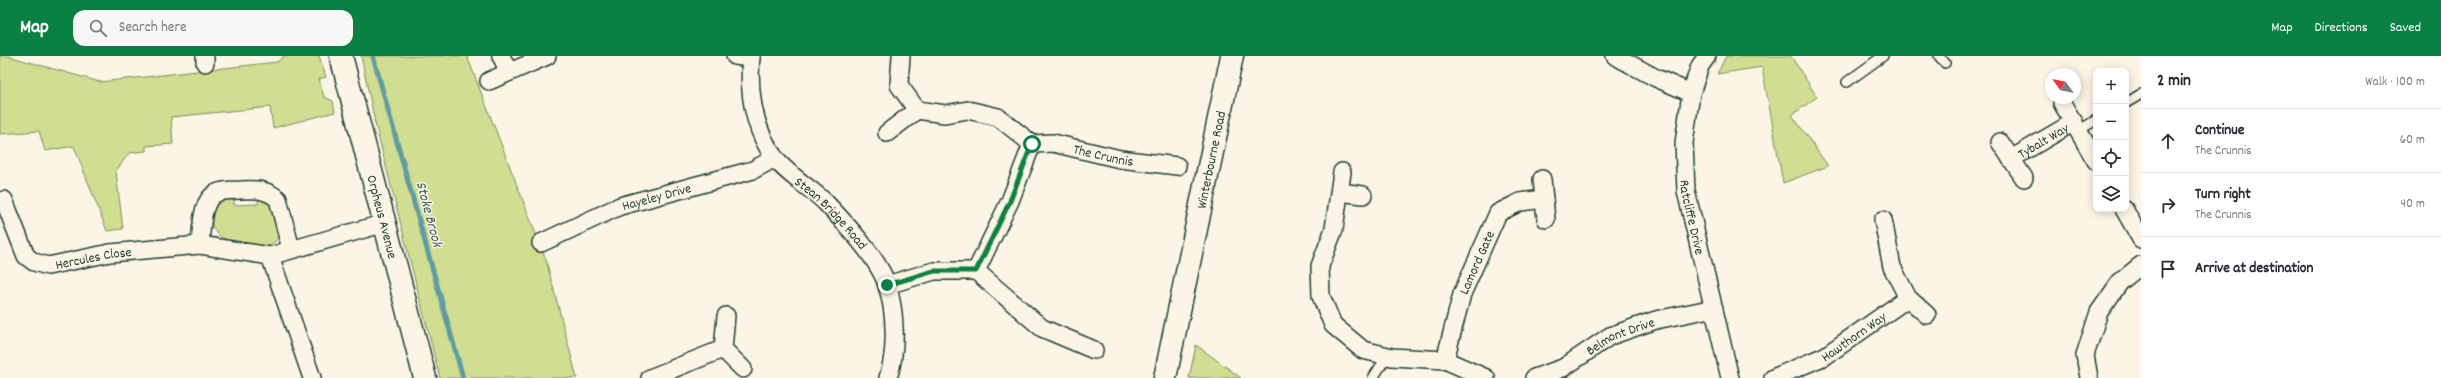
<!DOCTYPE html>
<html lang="en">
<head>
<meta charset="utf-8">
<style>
	body { margin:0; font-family:Dekko,sans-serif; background:#f7f7f7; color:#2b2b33 }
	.controls { position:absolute; right:12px; top:12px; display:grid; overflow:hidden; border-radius:8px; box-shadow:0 2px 10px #0003 }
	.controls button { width:36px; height:36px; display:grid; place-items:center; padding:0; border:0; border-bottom:1px solid #e1e1e2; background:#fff; color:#2b2b33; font:20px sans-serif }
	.compass { position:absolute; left:2045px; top:12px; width:36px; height:36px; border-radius:50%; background:#fff; box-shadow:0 2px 10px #0003; rotate:303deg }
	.stop { position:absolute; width:12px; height:12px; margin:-9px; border:3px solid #0b8043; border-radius:50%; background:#fff }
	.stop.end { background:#0b8043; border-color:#fff; box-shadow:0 1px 4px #0008 }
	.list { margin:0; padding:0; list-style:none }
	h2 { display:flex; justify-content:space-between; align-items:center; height:52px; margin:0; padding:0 16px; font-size:17px }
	h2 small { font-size:13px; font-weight:400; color:#7c7c81 }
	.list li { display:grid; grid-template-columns:26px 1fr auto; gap:12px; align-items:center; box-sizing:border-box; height:64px; padding:0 16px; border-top:1px solid #e1e1e2 }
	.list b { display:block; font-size:15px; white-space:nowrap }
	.list p { margin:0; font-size:13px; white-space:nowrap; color:#7c7c81 }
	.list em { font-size:13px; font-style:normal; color:#7c7c81 }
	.icon { flex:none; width:22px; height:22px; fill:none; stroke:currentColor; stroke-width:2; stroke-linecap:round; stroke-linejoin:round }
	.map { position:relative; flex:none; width:2141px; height:322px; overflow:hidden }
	header { display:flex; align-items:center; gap:24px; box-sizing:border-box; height:56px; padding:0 20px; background:#0b8043; color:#fff }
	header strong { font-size:19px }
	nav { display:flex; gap:22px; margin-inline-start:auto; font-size:14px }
	.search { width:280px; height:36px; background:#f7f7f7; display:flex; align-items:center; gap:10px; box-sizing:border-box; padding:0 14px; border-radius:12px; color:#7c7c81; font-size:15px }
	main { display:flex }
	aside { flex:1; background:#fff }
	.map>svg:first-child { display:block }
	.green { fill:#d1dd90; stroke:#788d62 }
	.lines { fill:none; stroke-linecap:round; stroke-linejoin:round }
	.stream { stroke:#619ca2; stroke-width:5 }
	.service-casing { stroke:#1f3d34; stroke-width:12 }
	.minor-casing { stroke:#1f3d34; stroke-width:20 }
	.tertiary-casing { stroke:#1f3d34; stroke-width:25 }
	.secondary-casing { stroke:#1f3d34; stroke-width:25 }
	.service { stroke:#fcf5e5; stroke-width:9 }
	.minor { stroke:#fcf5e5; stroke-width:17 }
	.tertiary { stroke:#fcf5e5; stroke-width:22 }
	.secondary { stroke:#fcf5e5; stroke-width:22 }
	.route { stroke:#0b8043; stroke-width:5 }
	.labels { text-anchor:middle; stroke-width:3; stroke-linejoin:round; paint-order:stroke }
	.street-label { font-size:14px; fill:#1f3d34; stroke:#fcf5e5 }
	.water-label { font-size:15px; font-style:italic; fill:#355d59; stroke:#fcf5e5 }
</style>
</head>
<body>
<header>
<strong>Map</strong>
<div class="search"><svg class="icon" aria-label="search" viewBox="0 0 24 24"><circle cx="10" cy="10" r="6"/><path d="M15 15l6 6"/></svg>Search here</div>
<nav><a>Map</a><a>Directions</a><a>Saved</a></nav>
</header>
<main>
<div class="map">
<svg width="2141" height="322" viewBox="0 0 2141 322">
	<rect width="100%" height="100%" fill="#fcf5e5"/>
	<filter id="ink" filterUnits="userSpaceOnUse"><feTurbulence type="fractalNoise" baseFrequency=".025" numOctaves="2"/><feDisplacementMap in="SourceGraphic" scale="8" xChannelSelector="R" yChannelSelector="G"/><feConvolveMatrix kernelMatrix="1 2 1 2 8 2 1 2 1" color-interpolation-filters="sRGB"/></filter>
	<g filter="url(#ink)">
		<!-- green -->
		<path class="green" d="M 0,0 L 8,0 L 100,26 L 277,6 L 284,0 L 319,0 L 326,21 L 319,23 L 324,41 L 333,45 L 335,56 L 273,72 L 270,51 L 171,61 L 173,88 L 146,90 L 146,95 L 129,97 L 116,115 L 123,173 L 107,175 L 74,90 L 45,95 L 39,75 L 0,78 Z
			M 361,0 L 467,0 L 546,204 L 577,322 L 440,322 L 375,67 Z
			M 1726,0 L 1791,0 L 1817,41 L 1792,59 L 1828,110 L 1783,127 L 1762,11 L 1717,18 Z
			M 259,139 L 269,142 L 280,179 C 278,182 276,186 272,188 C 266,191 257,190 251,189 C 219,187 199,172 221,142 L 234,141 L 234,149 L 258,148 Z
			M 1196,289 L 1241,322 L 1189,322 Z"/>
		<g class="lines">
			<!-- stream -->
			<path class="stream" d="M 373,0 L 463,322"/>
			<!-- service casing -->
			<g class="service-casing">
				<path id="service" d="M 1939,0 L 1945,7
					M 1847,26 L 1883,0
					M 2126,47 L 2141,38
					M 2078,75 L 2096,64
					M 1373,322 L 1387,300"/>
			</g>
			<!-- minor casing -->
			<g class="minor-casing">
				<g id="minor">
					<path d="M 501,0 L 509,16"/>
					<path d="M 735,0 L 751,2"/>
					<path id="s1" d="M 751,0 C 748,36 753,71 774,101 C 786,118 811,132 826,147 C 845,167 879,203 887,229 C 896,257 897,295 888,322"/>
					<path d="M 901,0 L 899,29 L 917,54"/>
					<path d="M 1615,0 L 1656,22 L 1691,37"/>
					<path id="s2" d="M 1707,0 L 1700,10 L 1691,37 L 1684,87 L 1686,135 L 1730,322"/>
					<path d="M 205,7 L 205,0"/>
					<path d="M 489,25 L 547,0"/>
					<path d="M 2062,47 L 2096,105"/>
					<path d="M 887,77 L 917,54 L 945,58 L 968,54 L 998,61 L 1032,88"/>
					<path d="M 2000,86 L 2024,122"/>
					<path id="s3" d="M 2011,103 L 2074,66"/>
					<path d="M 1342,116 L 1334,173 L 1320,210 L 1321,240 L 1333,269 L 1363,294 L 1392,301 L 1445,304 L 1486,322"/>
					<path d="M 1542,123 L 1546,163"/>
					<path d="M 1340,136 L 1363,139"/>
					<path id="s4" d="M 4,144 L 26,200 L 34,206 L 48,210 L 110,197 L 200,189 L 270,200 L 385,167"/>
					<path d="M 2124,153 L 2141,183"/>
					<path d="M 1883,164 L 1892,211 L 1908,242 L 1927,259"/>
					<path id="s5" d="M 541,187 L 620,150 L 753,114 L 775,102"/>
					<path d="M 200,189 C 202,174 200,142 219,136 C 226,134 234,134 241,134 C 256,133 266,133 278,143 L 291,193"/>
					<path d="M 270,200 L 312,322"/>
					<path d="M 976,215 L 1042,272 L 1094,294"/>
					<path id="s6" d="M 887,229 L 934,215 L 976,215 L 1010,145 L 1032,88 L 1053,87 L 1120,103 L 1177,110"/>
					<path d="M 723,293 L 726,260"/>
					<path id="s7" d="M 1445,304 L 1462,238 L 1498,157 L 1520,146 L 1544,143"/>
					<path d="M 650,322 L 723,293 L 743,313"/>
					<path id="s8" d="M 1534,322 L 1563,312 L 1610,280 L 1656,264 L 1714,252"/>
					<path id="s9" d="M 1773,322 L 1825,300 L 1908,242"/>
					<path d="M 2089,322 L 2085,299 L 2099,256 L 2120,226 L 2141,209"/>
				</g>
			</g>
			<!-- tertiary casing -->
			<g class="tertiary-casing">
				<g id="tertiary">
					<path id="s10" d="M 341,0 L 425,322"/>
				</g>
			</g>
			<!-- secondary casing -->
			<g class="secondary-casing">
				<g id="secondary">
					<path id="s11" d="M 1165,322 L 1232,0"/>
				</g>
			</g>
			<!-- service -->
			<use href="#service" class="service"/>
			<!-- minor -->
			<use href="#minor" class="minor"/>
			<!-- tertiary -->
			<use href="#tertiary" class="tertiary"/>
			<!-- secondary -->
			<use href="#secondary" class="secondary"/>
		</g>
	</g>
	<g class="lines" filter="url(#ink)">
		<!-- route -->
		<path class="route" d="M 887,229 L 934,215 L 976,215 L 1010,145 L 1032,88"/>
	</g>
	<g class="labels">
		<!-- street labels -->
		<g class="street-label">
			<text dy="5" stroke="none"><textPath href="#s3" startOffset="37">Tybalt Way</textPath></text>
			<text dy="5" stroke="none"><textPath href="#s6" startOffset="303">The Crunnis</textPath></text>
			<text dy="5" stroke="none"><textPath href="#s11" startOffset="223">Winterbourne Road</textPath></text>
			<text dy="5" stroke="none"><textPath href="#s5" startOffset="125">Hayeley Drive</textPath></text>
			<text dy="5" stroke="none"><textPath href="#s1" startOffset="186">Stean Bridge Road</textPath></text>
			<text dy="5" stroke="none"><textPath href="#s10" startOffset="166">Orpheus Avenue</textPath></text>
			<text dy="5" stroke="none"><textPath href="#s2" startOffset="166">Ratcliffe Drive</textPath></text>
			<text dy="5" stroke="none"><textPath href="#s4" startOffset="131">Hercules Close</textPath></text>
			<text dy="5" stroke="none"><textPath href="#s7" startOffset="103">Lamord Gate</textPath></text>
			<text dy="5" stroke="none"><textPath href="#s9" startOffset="91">Hawthorn Way</textPath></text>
			<text dy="5" stroke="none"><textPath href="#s8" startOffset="97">Belmont Drive</textPath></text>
		</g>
		<!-- water labels -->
		<g class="water-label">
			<text transform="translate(430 158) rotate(75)" y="5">Stoke Brook</text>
		</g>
	</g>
</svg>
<div class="controls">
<button>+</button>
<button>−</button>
<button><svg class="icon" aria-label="locate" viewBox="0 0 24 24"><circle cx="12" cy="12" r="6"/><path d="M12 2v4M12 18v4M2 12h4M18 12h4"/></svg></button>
<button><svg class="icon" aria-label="layers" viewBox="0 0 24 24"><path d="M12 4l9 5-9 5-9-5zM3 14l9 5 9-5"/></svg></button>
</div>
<svg class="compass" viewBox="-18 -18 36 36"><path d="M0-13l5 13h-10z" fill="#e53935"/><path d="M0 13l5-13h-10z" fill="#7c7c81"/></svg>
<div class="stop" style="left:1032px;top:88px"></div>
<div class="stop end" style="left:887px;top:229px"></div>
</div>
<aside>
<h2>2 min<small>Walk · 100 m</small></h2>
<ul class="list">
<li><svg class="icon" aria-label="ahead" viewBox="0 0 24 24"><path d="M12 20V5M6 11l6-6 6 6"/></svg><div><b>Continue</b><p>The Crunnis</p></div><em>60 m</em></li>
<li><svg class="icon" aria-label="right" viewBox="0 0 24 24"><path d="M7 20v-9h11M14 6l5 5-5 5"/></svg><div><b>Turn right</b><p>The Crunnis</p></div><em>40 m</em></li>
<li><svg class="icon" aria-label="arrive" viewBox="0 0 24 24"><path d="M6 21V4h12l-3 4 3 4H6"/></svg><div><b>Arrive at destination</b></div></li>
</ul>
</aside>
</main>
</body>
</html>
